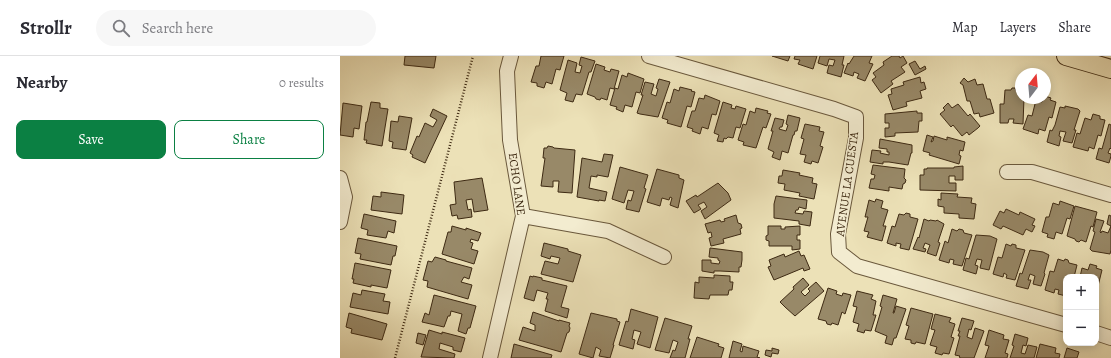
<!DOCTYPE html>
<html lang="en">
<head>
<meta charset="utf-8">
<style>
	body { margin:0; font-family:Alegreya,serif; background:#f7f7f7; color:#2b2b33 }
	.controls { position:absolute; right:12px; bottom:12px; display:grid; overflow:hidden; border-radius:8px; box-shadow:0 2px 10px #0003 }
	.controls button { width:36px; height:36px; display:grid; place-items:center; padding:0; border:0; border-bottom:1px solid #e1e1e2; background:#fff; color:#2b2b33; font:20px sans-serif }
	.compass { position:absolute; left:675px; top:12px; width:36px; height:36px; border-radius:50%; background:#fff; box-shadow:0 2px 10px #0003; rotate:16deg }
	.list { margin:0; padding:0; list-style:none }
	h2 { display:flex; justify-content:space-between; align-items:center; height:52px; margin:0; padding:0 16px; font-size:17px }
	h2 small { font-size:13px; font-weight:400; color:#7c7c81 }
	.actions { display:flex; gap:8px; padding:12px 16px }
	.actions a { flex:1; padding:9px 0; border:1px solid #0b8043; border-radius:8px; text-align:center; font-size:14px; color:#0b8043 }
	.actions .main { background:#0b8043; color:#fff }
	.icon { flex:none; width:22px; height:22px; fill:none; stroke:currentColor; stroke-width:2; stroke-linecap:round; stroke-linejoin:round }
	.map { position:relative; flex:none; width:771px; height:302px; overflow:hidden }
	header { display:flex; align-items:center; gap:24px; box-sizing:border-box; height:56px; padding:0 20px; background:#fff; border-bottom:1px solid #e1e1e2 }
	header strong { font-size:19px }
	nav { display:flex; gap:22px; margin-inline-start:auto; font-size:14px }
	.search { width:280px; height:36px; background:#f7f7f7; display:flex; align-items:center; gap:10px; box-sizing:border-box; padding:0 14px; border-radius:22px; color:#7c7c81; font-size:15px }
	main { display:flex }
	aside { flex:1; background:#fff }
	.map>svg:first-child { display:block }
	.building { fill:#988968; stroke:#3e2a13 }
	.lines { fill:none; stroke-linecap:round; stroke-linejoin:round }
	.minor-casing { stroke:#6a583c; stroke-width:16 }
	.major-casing { stroke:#3e2a13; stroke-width:20 }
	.path { stroke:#3e2a13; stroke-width:2.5; stroke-dasharray:1 2; stroke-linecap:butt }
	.minor { stroke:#f3ecd0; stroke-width:14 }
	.major { stroke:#ece1b7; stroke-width:18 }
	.labels { text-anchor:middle; stroke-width:3; stroke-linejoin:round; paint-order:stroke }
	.street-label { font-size:12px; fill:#3e2a13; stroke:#f3ecd0 }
</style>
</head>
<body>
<header>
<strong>Strollr</strong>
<div class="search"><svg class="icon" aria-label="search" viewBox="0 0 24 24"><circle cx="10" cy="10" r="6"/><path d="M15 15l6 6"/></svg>Search here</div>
<nav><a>Map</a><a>Layers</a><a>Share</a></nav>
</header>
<main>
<aside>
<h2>Nearby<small>0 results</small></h2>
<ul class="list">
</ul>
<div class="actions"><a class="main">Save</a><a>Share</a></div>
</aside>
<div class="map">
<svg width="771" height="302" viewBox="0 0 771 302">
	<rect width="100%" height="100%" fill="#ece1b7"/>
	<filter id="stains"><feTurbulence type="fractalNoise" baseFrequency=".005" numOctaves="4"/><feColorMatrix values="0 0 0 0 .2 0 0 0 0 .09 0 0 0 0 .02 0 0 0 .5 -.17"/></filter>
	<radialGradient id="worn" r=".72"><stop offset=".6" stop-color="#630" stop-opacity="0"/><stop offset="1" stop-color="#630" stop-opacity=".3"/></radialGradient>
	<!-- building -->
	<path class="building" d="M 65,0 L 96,0 L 94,12 L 64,9 Z
		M 201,0 L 224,0 L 220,14 L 216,13 L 212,28 L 206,26 L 204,32 L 197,30 L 197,27 L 191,26 L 196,10 L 199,10 Z
		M 432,0 L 450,0 L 448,5 Z
		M 455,0 L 477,0 L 473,13 L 458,8 L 460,4 L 454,3 Z
		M 480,0 L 504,0 L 502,9 L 504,9 L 501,21 L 487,17 L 489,9 L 493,10 L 495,4 L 489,3 L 487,10 L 478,7 Z
		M 514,0 L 532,0 L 529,7 L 533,8 L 525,25 L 517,22 L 519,18 L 514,16 L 513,20 L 504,17 L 508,7 L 509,8 Z
		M 552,0 L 559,0 L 560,2 L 563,0 L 567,7 L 561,11 L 565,16 L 551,25 L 553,28 L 541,37 L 532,24 L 536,21 L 533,17 L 544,9 L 543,6 Z
		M 241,1 L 255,5 L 251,16 L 249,16 L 242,39 L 236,38 L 233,46 L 225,44 L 227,37 L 220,34 L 228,4 L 237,7 L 235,16 L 240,17 L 242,10 L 239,9 Z
		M 575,5 L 580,13 L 585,10 L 586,13 L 575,19 L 569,8 Z
		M 256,8 L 265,11 L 264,14 L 270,16 L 271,13 L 279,15 L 274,33 L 270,32 L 267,44 L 261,42 L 260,44 L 256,43 L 255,41 L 247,38 Z
		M 288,17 L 304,23 L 300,37 L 296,36 L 292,51 L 285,49 L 283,56 L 276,53 L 277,51 L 270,49 L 275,32 L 278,33 L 282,19 L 287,21 Z
		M 580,21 L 581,27 L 584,26 L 586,33 L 580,35 L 582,42 L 566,46 L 567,50 L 553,54 L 548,39 L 552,38 L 551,33 L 564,29 L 563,26 Z
		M 624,22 L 628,26 L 635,23 L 637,29 L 643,28 L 647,43 L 650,43 L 654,57 L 640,61 L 639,57 L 634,58 L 630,45 L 627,45 L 623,29 L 620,27 Z
		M 319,23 L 330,26 L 318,61 L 300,58 L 297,57 L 303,39 L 301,39 L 305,26 L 314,28 L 311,38 L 316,40 L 318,33 L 316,32 Z
		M 340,31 L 352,34 L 351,35 L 355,36 L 351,51 L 347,50 L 341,71 L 327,67 L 328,64 L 322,62 L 327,46 L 330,47 L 334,33 L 339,35 Z
		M 672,32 L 675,32 L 676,35 L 681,34 L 681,42 L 684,42 L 683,68 L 673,67 L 674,63 L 669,63 L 668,67 L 660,67 L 660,48 L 664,48 L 665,34 L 671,34 Z
		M 365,39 L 380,45 L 376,59 L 372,58 L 368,73 L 362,71 L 360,78 L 352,75 L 353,73 L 347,71 L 352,55 L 355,55 L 359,42 L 364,43 Z
		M 705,40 L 711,42 L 710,44 L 716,46 L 712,62 L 709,61 L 705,75 L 699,73 L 698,78 L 683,73 L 688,59 L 692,60 L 696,44 L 702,46 Z
		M 31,46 L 40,47 L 40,52 L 48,53 L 42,90 L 26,87 L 27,84 L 24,84 L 26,66 L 27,66 Z
		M 383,46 L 392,49 L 391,52 L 395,53 L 396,50 L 406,53 L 400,72 L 396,71 L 393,82 L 388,81 L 386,83 L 384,82 L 383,86 L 377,85 L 379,79 L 374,77 Z
		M 3,47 L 22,50 L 19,73 L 14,72 L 13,81 L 0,79 Z
		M 608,47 L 612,52 L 618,48 L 628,60 L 630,58 L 640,70 L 638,72 L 629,79 L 627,76 L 622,80 L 613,69 L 611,71 L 600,58 L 605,54 L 603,52 Z
		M 725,50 L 738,53 L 740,55 L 734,74 L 736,74 L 732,87 L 723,85 L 726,76 L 720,75 L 719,80 L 721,81 L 719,90 L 707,86 L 710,74 L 712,75 L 715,69 L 720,51 L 725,52 Z
		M 416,52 L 428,55 L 427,57 L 431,58 L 426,72 L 423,71 L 416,92 L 403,89 L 404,86 L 398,84 L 403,68 L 406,69 L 410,55 L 415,57 Z
		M 93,53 L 107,60 L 85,107 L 72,101 L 73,99 L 70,97 L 77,80 L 79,81 L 85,67 L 93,71 L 97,64 L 90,60 Z
		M 577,55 L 577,57 L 582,57 L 582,65 L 579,65 L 578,76 L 555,77 L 555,80 L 545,81 L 545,72 L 549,72 L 549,67 L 545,67 L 545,58 Z
		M 753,58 L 760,60 L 760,63 L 765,64 L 761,80 L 758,79 L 754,93 L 749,91 L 748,95 L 733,91 L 737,77 L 740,78 L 745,62 L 751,64 Z
		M 448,59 L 460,62 L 457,75 L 455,75 L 454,79 L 453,79 L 448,97 L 442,95 L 440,104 L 432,101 L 434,96 L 428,93 L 433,75 L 431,75 L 435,62 L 444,64 L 442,71 L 440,71 L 439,73 L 446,75 L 448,69 L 446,68 Z
		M 59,60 L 72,62 L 66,94 L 52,92 L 53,86 L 49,85 L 51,65 L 58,66 Z
		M 465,68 L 480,71 L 479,75 L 484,76 L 480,90 L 483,91 L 478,107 L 472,105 L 471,108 L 464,106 L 466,99 L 460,98 L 464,83 L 461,82 Z
		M 769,68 L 771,69 L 771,93 L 770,92 L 768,97 L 771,98 L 771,100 L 769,107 L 756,103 L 759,92 L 762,93 Z
		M 587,79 L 593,81 L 591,86 L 593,85 L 594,80 L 607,84 L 607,81 L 625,86 L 623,95 L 620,94 L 619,99 L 621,100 L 619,108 L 589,99 L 590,97 L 583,95 Z
		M 540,83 L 572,89 L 572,97 L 571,97 L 568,109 L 549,106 L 543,106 L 543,108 L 530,106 L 532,94 L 541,95 L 540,97 L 549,99 L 549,96 L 547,96 L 547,93 L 539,92 Z
		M 208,90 L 213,91 L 214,92 L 235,94 L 232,137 L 218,136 L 219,125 L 213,125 L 213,131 L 201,130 L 205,102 L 203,102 L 204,92 L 207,92 Z
		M 264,98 L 273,99 L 268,121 L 257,119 L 257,121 L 251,120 L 249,132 L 267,136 L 265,145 L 259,144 L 259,145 L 237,141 L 242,102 L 262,106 Z
		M 533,109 L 565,113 L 564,122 L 566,124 L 565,127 L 563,128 L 562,133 L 549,131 L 549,135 L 529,132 L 531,123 L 534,123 L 535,119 L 531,118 Z
		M 623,110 L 623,124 L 615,124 L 615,120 L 609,120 L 609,127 L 616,127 L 616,135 L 580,134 L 580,119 L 584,119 L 584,113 L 587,113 L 587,112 L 614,112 L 614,111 Z
		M 280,111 L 308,119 L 304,132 L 306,133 L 299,156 L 286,153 L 288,144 L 291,145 L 294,135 L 288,134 L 284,147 L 272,143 Z
		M 317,113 L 339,119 L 339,122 L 344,124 L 338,152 L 330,149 L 332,142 L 330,141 L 329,144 L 322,142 L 320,150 L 307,146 Z
		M 443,114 L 460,117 L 459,119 L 473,122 L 472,127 L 477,128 L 474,143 L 459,140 L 460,137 L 444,134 L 445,128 L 438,127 L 439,120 L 442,120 Z
		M 142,122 L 148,154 L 134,156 L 132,143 L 126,144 L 128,154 L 131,153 L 132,161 L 118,163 L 117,159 L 112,160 L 110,149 L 116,148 L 114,126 Z
		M 378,127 L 388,137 L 391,144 L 365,163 L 361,155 L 367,151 L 364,146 L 358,149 L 361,153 L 354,157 L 346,145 L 356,139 L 357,141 Z
		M 41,136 L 64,139 L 62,158 L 31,154 L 33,140 L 41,141 Z
		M 601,137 L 618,138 L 617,141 L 632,142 L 631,147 L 636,148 L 634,163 L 619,162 L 619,158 L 604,157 L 604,151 L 598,150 L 598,143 L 601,144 Z
		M 436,140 L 467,144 L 466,153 L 459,151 L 458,154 L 456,154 L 455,157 L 463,158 L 464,155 L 472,156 L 470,170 L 459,168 L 459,165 L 434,162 L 434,148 Z
		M 536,143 L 543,145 L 541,152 L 548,154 L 543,170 L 546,170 L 542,185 L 527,181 L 529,176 L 524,175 L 528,161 L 525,161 L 529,144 L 535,146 Z
		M 720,145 L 734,150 L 730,163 L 727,162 L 722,178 L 716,176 L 714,183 L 707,181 L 708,178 L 702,176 L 706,161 L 709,161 L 713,147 L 719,149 Z
		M 735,150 L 757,156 L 753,171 L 751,170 L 746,186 L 741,184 L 739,186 L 736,185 L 735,183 L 727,180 Z
		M 666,153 L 679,159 L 680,156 L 695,163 L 692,169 L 695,170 L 692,176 L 686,173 L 683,179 L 663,170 L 661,173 L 653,169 L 660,155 L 664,157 Z
		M 566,157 L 570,158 L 570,161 L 578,163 L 569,194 L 560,192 L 561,188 L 556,187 L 556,190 L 547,187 L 552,170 L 555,171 L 559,158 L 564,159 Z
		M 24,158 L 56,165 L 54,177 L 48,175 L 46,182 L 27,179 L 28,174 L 21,172 Z
		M 396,159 L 398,167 L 401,168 L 402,172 L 400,173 L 401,178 L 383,183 L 384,187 L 371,190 L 369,182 L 372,181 L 371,176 L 368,177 L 365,168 L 380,164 L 381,166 L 385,165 L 384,163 Z
		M 769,159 L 771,160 L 771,194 L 770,198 L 752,195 L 750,193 L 755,176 L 753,175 L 756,163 L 764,165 L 760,176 L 761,177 L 762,175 L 768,177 L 771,170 L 767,168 Z
		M 584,163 L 589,165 L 590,164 L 596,165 L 597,164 L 604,168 L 598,186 L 600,187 L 596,200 L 587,197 L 590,189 L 585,187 L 583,192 L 586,193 L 585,196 L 573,193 L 578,181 L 579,182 Z
		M 112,170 L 126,174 L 126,172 L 141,177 L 138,185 L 131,183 L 130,186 L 133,187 L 131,193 L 138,195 L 134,208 L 102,198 L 108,176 L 111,176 Z
		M 428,170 L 441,170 L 441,173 L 445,173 L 445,171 L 460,170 L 460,179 L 457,179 L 457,184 L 460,184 L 460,193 L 452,194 L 452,190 L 429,190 L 429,185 L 426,184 L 426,180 L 428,179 Z
		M 612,173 L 617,175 L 619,173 L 623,174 L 624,177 L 632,179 L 622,210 L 613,208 L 614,204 L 610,203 L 609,207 L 599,204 L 605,185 L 608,187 Z
		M 636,179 L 650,180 L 657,183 L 649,214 L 640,212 L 642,204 L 637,203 L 635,209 L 638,210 L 636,218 L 623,214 L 626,202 L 629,203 Z
		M 18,182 L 57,190 L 55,200 L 53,200 L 51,209 L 20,203 L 21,198 L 15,197 Z
		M 204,187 L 228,193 L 228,195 L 241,199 L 233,226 L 201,218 L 205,205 L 218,208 L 220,202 L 211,200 L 210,203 L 201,200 Z
		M 666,188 L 671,190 L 672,188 L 676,189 L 676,192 L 685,194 L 675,224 L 666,222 L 667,219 L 664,217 L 663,221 L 653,218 L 658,201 L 662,202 Z
		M 370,192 L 402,196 L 402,204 L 401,211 L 399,211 L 399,216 L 380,215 L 374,215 L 374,217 L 362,215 L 362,204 L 371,204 L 371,207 L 379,208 L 380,205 L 378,204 L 378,202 L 369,201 Z
		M 690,194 L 703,196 L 709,199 L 704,217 L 705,218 L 701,230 L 693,228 L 695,220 L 690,218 L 688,224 L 691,224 L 688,233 L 676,230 L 680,217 L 682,218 Z
		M 459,195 L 461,200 L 464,199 L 470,213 L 464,215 L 463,212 L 434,224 L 428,211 L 431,210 L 429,204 L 444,198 L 445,201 Z
		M 95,201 L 106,204 L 106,205 L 132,212 L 129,223 L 124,221 L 121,226 L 132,229 L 128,243 L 87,231 L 88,225 L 83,224 L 88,205 L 92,206 Z
		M 718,203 L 724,205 L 725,203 L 728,204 L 729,207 L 737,209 L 734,221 L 726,221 L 726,240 L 718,238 L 719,234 L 715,233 L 714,237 L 705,234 L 710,215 L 714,216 Z
		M 15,207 L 51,214 L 47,232 L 31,229 L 31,231 L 13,227 L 14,223 L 12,223 Z
		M 750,208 L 757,210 L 756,212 L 762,214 L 758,230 L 756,229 L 756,221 L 740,221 L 742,212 L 748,214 Z
		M 374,219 L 390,220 L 390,226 L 393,226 L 392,234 L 389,234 L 388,239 L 370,239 L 369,243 L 354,242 L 355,226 L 359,227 L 359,221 L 374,222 Z
		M 190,220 L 193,221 L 193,220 L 202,222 L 202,224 L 227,230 L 221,251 L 229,253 L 227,262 L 205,255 L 208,243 L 206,243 L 208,237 L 197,234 L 194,245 L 184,242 Z
		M 463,222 L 469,229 L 461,236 L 465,240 L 470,235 L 468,233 L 476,226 L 484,235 L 455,260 L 445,251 L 440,246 L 454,233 L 453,231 Z
		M 488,232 L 497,235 L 496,238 L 502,240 L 503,237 L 511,239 L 505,258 L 502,256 L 498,269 L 492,267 L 491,269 L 487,268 L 486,265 L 478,263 Z
		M 22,234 L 45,238 L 43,245 L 50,246 L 48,258 L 10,251 L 13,237 L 21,239 Z
		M 517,235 L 533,239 L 531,243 L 536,245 L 533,259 L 536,259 L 531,275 L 525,274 L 524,277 L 517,275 L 519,268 L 513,266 L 517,251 L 513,250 Z
		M 94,239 L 136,250 L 130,272 L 128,272 L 126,278 L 118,275 L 122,258 L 111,255 L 110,260 L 108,260 L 104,271 L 82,266 L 85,257 L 89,259 Z
		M 543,239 L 557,243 L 553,257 L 554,257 L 556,250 L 566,253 L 556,282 L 554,282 L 552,289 L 545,287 L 547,280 L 535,275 L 542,251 L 540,250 Z
		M 571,252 L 593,258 L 585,288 L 576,286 L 575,288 L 571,287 L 571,284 L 565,283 L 569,270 L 566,269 Z
		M 291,253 L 318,261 L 310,292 L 297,288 L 301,276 L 294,274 L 292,283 L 295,284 L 293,293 L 279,289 L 286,265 L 288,266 Z
		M 193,256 L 219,265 L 219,264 L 230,267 L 229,270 L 230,272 L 229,276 L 227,277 L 221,296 L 179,284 L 183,271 L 195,275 L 195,269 L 190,267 Z
		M 9,257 L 47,268 L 42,284 L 11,277 L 12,273 L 6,271 Z
		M 251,257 L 277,263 L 277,265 L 280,266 L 273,289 L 274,289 L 270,302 L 259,300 L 261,294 L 256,291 L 253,302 L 239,298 Z
		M 595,258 L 611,262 L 609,266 L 615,268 L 611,281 L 614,282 L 609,298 L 603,297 L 602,299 L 595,297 L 597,291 L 590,289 L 595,274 L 591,273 Z
		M 325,262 L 352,270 L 348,283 L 350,283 L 345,302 L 330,302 L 333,294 L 335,295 L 338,286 L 333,284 L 329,297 L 315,294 Z
		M 622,262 L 634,265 L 631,274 L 629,273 L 627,281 L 632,283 L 635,272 L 644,275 L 634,302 L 621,302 L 619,301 L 620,300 L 615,299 L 620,280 L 618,280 L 620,275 L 618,275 Z
		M 89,274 L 102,278 L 102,276 L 125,282 L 121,296 L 113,294 L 113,291 L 100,287 L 99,293 L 115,298 L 114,302 L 81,301 Z
		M 649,274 L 664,279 L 663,283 L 669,284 L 665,297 L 668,298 L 667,302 L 645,302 L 649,290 L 645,289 Z
		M 78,277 L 86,279 L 83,289 L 76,287 Z
		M 675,278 L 688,282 L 686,290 L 683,289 L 681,297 L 685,298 L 688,289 L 697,291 L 694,302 L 670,302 L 674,290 L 672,289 Z
		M 357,281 L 379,288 L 378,290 L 384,292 L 381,302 L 350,302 Z
		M 393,285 L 402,288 L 400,295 L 402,296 L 403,290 L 419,295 L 417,301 L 420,302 L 389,302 Z
		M 174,288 L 212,299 L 211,302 L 171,302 Z
		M 700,288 L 716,292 L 715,297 L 720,298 L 719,302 L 696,302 Z
		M 432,292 L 439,294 L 438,298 L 432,297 L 431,301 L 425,299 L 426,294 L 432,295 Z
		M 727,292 L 739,296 L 737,302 L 724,302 Z"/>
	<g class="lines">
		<!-- minor casing -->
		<g class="minor-casing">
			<path id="minor" d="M 309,0 L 494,53 L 516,61 L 516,82 L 498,178 L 499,196 L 517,210 L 726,269
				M 667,116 L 692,116 L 771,139
				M 0,122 L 5,141 L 0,166
				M 183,160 L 268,175 L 324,201
				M 756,277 L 771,282
				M 150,302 L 183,160 L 170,84 L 167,15 L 171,0"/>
		</g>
		<!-- major casing -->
		<g class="major-casing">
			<path id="major" d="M 726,0 L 771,13"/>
		</g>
		<!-- path -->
		<path class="path" d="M 55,302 L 133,0"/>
		<!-- minor -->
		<use href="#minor" class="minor"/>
		<!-- major -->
		<use href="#major" class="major"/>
	</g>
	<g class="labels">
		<!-- street labels -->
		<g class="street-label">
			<text transform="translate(177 128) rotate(82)" y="4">ECHO LANE</text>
			<text transform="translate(507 128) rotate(-82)" y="4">AVENUE LA CUESTA</text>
		</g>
	</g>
	<rect width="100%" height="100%" filter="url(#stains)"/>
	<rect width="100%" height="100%" fill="url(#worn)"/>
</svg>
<div class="controls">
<button>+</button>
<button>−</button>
</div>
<svg class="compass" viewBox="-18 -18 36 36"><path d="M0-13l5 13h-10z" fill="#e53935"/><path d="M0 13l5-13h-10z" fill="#7c7c81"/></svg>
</div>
</main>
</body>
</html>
